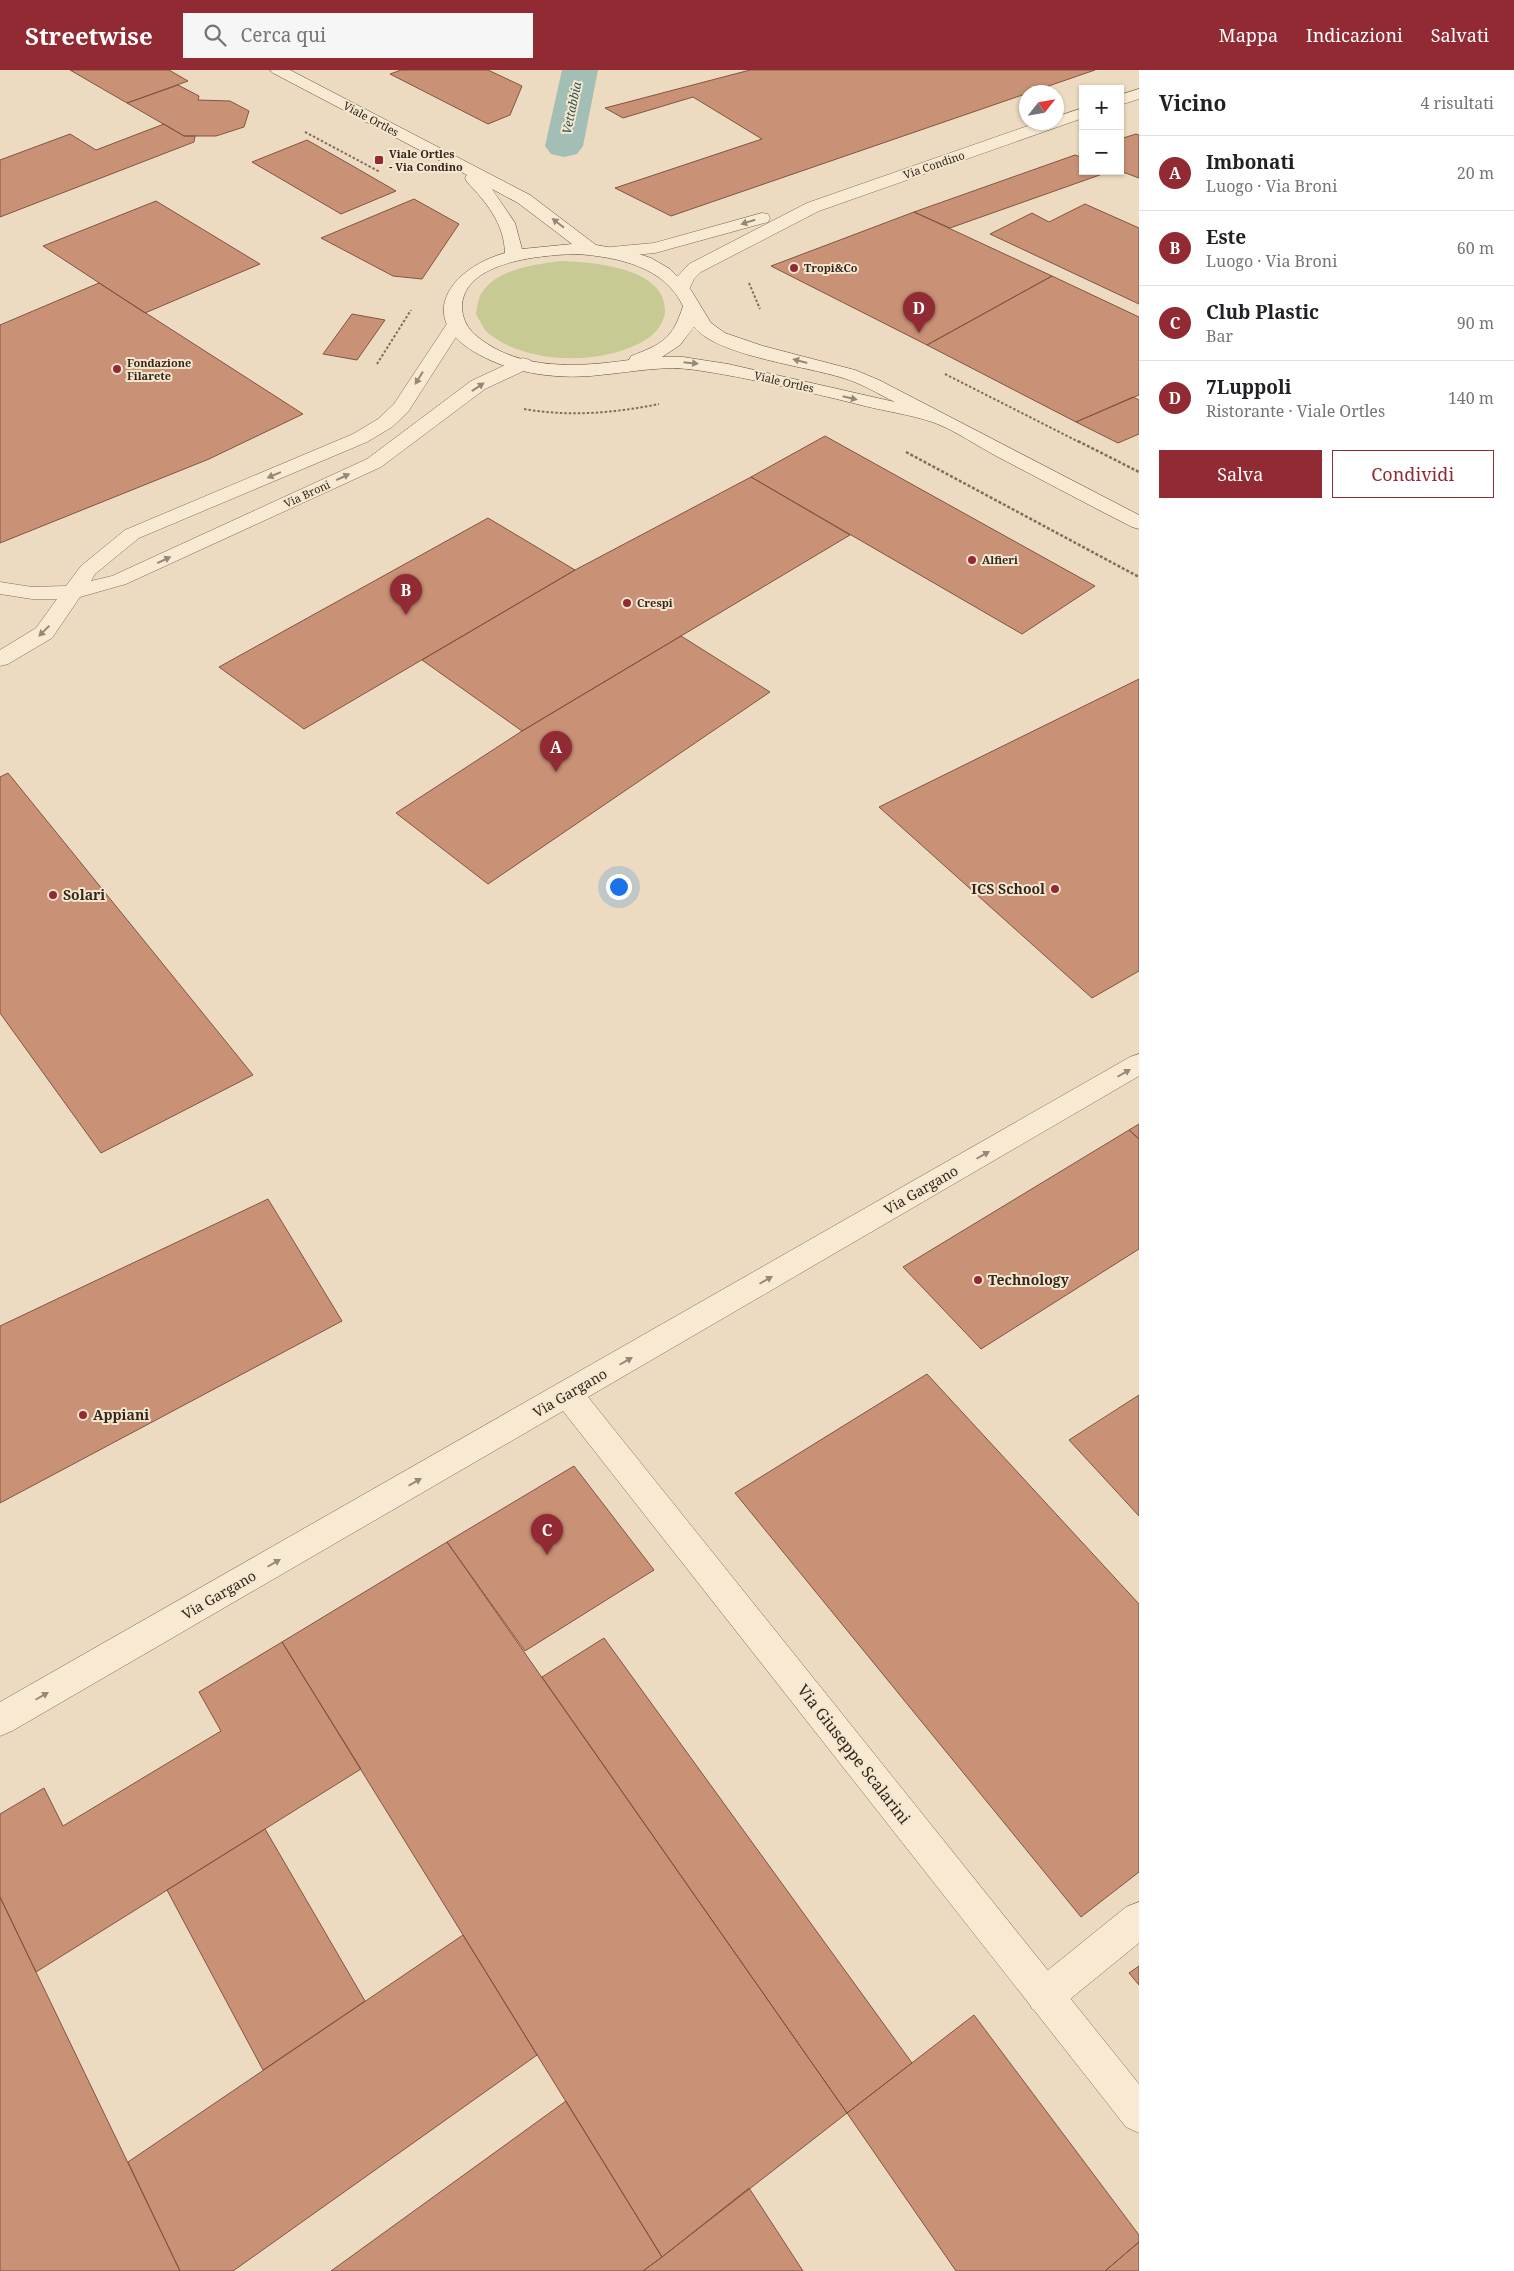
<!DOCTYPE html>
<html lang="it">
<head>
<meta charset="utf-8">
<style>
	body { margin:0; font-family:"Noto Serif",serif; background:#f6f6f6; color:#202124 }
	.controls { position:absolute; right:15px; top:15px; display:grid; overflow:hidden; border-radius:0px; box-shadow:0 1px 4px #0004 }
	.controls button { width:45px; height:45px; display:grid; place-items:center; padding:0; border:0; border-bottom:1px solid #e0e0e0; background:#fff; color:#202124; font:25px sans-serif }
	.compass { position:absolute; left:1019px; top:15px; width:45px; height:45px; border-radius:50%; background:#fff; box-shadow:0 1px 4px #0004; rotate:59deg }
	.you { position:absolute; left:618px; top:816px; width:18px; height:18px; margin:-12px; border:4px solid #fff; border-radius:50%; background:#1a73e8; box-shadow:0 0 0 8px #1a73e833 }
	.badge { display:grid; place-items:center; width:32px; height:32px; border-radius:50%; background:#922a34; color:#fff; font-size:16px; font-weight:700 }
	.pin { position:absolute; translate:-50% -41px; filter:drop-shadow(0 1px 2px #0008) }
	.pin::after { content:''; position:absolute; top:26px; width:18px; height:15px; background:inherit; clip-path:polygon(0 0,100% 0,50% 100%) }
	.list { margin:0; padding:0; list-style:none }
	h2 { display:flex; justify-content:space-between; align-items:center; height:65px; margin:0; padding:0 20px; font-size:21px }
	h2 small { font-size:16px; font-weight:400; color:#757577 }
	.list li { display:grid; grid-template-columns:32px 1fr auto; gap:15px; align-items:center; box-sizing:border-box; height:75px; padding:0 20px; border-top:1px solid #e0e0e0 }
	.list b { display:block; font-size:19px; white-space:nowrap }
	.list p { margin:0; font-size:16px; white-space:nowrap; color:#757577 }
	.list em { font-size:16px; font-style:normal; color:#757577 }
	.actions { display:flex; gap:10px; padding:15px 20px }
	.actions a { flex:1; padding:11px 0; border:1px solid #922a34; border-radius:0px; text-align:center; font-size:18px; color:#922a34 }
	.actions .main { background:#922a34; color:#fff }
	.icon { flex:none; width:28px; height:28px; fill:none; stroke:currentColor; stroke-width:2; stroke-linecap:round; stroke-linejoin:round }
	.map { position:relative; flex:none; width:1139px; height:2201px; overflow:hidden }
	header { display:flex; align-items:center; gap:30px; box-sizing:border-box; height:70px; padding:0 25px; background:#922a34; color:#fff }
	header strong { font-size:24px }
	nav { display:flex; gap:28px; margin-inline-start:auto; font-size:18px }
	.search { width:350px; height:45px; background:#f6f6f6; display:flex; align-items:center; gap:12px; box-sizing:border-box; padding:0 18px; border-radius:0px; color:#757577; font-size:19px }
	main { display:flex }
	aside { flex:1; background:#fff }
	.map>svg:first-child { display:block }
	.green { fill:#c8ca94 }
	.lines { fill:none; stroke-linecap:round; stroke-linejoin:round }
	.canal { fill:#a3beb4; fill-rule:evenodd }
	.building { fill:#c99276; stroke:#83543f }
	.lane-casing { stroke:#846c58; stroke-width:1 }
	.street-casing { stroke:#846c58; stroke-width:1 }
	.secondary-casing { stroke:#664d3c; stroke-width:1 }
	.path-far1 { stroke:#846c58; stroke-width:2; stroke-dasharray:2.5 2; stroke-linecap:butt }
	.path { stroke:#846c58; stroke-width:2.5; stroke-dasharray:3 2; stroke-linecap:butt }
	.lane { fill:#f7e9d2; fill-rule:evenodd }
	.street { fill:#f7e9d2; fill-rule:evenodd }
	.secondary { fill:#f7e9d2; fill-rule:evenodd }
	.oneway { fill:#968877 }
	.poi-dot { fill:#922a34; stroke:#f4e6cf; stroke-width:2 }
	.labels { text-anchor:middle; stroke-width:4; stroke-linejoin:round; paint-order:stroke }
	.far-street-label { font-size:11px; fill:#34261c; stroke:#f4e6cf }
	.far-poi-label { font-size:11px; font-weight:bold; fill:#34261c; stroke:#f4e6cf; text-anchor:start }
	.far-water-label { font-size:12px; font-style:italic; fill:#2c544e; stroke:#f4e6cf }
	.poi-label { font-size:14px; font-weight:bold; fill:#34261c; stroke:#f4e6cf; text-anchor:start }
	.street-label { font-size:14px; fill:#34261c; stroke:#f4e6cf }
	.near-street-label { font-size:16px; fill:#34261c; stroke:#f4e6cf }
</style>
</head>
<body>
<header>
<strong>Streetwise</strong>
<div class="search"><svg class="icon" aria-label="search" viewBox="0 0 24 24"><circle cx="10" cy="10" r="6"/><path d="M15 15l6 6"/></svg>Cerca qui</div>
<nav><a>Mappa</a><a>Indicazioni</a><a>Salvati</a></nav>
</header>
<main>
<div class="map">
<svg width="1139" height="2201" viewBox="0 0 1139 2201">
	<rect width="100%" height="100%" fill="#ecdbc0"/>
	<!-- green -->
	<path class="green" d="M 560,191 C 591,192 667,197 665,242 C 664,253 656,263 647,269 C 605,296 526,295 488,263 C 483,259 480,250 476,244 C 477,238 478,229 481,224 C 496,199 533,195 560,191 Z"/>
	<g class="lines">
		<!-- canal -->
		<path class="canal" d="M 562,0 L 598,0 L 583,76 L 577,84 L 564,87 L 551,84 L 545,76 Z"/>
	</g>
	<!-- building -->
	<path class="building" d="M 70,0 L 169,0 L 188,11 L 127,33 Z
		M 401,0 L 488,0 L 522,16 L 510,45 L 488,54 L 390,4 Z
		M 750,0 L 1095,0 L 671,146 L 615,118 L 762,69 L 693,27 L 623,48 L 605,38 Z
		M 178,15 L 199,26 L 198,30 L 230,31 L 249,41 L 244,57 L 216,66 L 184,66 L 127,33 Z
		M 164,54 L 184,66 L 195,66 L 194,72 L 0,147 L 0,90 L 70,64 L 96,80 Z
		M 1136,64 L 1139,65 L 1139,108 L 1120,101 L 1120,69 Z
		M 307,70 L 351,95 L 396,121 L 341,144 L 252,92 Z
		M 1075,85 L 1083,88 L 1083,101 L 1111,101 L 950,158 L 914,142 Z
		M 414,129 L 459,154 L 422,209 L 393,206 L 321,168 Z
		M 156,131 L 260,194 L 145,243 L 43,176 Z
		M 1085,134 L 1139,158 L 1139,234 L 990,164 L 1032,143 L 1049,152 Z
		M 914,142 L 1052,206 L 927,275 L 771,196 Z
		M 1052,206 L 1139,247 L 1139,325 L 1076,352 L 927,275 Z
		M 99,213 L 303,344 L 209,389 L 0,473 L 0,255 Z
		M 352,244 L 385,250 L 357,290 L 323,284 Z
		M 1133,327 L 1139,330 L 1139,364 L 1118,373 L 1076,352 Z
		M 825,366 L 1095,516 L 1022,564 L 751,407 Z
		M 751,407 L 850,465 L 522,661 L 422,590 L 575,500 Z
		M 488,448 L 575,500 L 304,659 L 219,597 Z
		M 681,566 L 770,622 L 488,814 L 396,743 L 522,661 Z
		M 1139,609 L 1139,901 L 1092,928 L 879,737 Z
		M 8,703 L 253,1005 L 101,1083 L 0,943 L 0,707 Z
		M 1139,1054 L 1139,1069 L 1129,1060 Z
		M 1129,1060 L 1139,1069 L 1139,1179 L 981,1279 L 903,1197 Z
		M 268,1129 L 342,1251 L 0,1433 L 0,1256 Z
		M 927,1304 L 1139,1534 L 1139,1802 L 1081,1847 L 735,1423 Z
		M 1139,1325 L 1139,1446 L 1069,1370 Z
		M 574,1396 L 654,1500 L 525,1581 L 447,1472 Z
		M 447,1472 L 847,2043 L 662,2187 L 282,1572 Z
		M 604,1568 L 912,1993 L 847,2043 L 542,1607 Z
		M 282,1572 L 361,1699 L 36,1902 L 0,1827 L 0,1744 L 44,1718 L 63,1756 L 221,1661 L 199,1622 Z
		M 265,1759 L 365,1931 L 263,2000 L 167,1820 Z
		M 0,1827 L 36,1902 L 180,2201 L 0,2201 Z
		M 463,1865 L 537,1985 L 233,2201 L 180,2201 L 128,2092 Z
		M 1139,1896 L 1139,1915 L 1129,1903 Z
		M 974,1945 L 1139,2165 L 1139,2172 L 1105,2201 L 956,2201 L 847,2043 Z
		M 566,2031 L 662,2187 L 643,2201 L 331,2201 Z
		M 749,2118 L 803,2201 L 643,2201 L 662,2187 Z
		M 1139,2172 L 1139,2201 L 1105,2201 Z"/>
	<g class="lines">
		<!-- lane casing -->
		<g class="lane-casing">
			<path id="lane" d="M 1139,1832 L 1139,1873 L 1058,1939 L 1045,1944 L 1032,1939 L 1027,1926 L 1032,1913 L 1126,1837 Z"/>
		</g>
		<!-- street casing -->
		<g class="street-casing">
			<path id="street" d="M 1139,19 L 1139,29 L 1120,35 L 1120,25 Z
				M 1083,38 L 1083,48 L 819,141 L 701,202 L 694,209 L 688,222 L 676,222 L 673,218 L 677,207 L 689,194 L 807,133 L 1039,52 L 1056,52 L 1056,47 Z
				M 762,143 L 768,144 L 770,148 L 768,152 L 655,183 L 611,187 L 605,186 L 602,182 L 605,178 L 611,177 L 654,173 Z
				M 456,248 L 462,249 L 465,253 L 408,342 L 392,357 L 367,372 L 139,468 L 95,504 L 91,511 L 112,506 L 367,389 L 471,311 L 516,290 L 523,288 L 530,290 L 532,294 L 530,298 L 485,319 L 381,397 L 126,514 L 80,527 L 52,568 L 8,594 L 0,596 L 0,580 L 36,558 L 57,529 L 32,529 L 0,524 L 0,512 L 32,517 L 66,516 L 81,496 L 125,460 L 353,364 L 378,349 L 394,334 L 450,249 Z
				M 1139,984 L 1139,1006 L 588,1327 L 1139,2014 L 1139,2063 L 1126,2057 L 563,1341 L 12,1661 L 0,1666 L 0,1632 L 1130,987 Z"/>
		</g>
		<!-- secondary casing -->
		<g class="secondary-casing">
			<path id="secondary" d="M 270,0 L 290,0 L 530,125 L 596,175 L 630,181 L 651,188 L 670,199 L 691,220 L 711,253 L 725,263 L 763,276 L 855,300 L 879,310 L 1139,445 L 1139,459 L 1132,457 C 1087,434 1042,410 998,387 C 977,376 956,361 935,353 C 910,344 882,341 857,334 C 804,321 750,308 696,300 C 664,295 633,302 600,305 C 560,310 513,304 478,284 C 413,248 451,198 505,183 C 504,153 486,132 467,112 L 465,108 L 467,105 L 273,3 ZM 492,119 L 518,133 L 572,174 L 522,179 L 515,153 ZM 577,184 C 617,187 664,196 683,236 C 673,268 663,274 631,286 L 629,290 C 580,297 521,301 479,268 C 468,260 462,249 462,236 C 464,190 545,185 577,184 ZM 694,257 C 717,286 806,296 843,308 C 861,313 878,324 895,332 L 728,294 L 683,287 L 662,287 L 680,275 Z"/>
		</g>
		<!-- path-far1 -->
		<path class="path-far1" d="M 305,62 L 380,102
			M 749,213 L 760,239
			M 377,294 L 411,240
			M 945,304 L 1081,373
			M 524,339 C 570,347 614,343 659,334"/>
		<!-- path -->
		<path class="path" d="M 1078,371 L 1139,402
			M 906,382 L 1139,507"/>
		<!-- lane -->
		<use href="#lane" class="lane"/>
		<!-- street -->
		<use href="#street" class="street"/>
		<!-- secondary -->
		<use href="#secondary" class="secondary"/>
	</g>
	<!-- one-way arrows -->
	<defs><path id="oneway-solid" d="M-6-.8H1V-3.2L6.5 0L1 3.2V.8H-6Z" transform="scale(1.25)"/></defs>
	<g class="oneway">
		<use href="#oneway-solid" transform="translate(748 152) rotate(163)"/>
		<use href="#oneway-solid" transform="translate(558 153) rotate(-142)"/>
		<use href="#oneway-solid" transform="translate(800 291) rotate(-165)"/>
		<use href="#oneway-solid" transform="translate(691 293) rotate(6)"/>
		<use href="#oneway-solid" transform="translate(419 308) rotate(122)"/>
		<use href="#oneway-solid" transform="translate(478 317) rotate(-34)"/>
		<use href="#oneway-solid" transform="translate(850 328) rotate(13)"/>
		<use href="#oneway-solid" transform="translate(274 405) rotate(157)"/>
		<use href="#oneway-solid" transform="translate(343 407) rotate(-25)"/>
		<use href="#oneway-solid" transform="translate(164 490) rotate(-25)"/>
		<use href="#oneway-solid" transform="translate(44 561) rotate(135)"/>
		<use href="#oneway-solid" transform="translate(1124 1003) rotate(-30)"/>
		<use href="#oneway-solid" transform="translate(983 1085) rotate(-30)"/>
		<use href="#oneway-solid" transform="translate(766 1210) rotate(-30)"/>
		<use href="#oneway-solid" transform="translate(626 1291) rotate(-30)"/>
		<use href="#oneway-solid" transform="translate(415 1412) rotate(-30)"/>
		<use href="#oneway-solid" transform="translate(274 1493) rotate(-30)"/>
		<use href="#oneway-solid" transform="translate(42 1626) rotate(-30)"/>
	</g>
	<!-- markers -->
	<g class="poi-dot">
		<rect x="374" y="85" width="10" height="10" rx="2.5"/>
		<circle cx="794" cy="198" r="5"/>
		<circle cx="117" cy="299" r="5"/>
		<circle cx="972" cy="490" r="5"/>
		<circle cx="627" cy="533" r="5"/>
		<circle cx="1055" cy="819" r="5"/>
		<circle cx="53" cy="825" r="5"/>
		<circle cx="978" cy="1210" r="5"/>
		<circle cx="83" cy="1345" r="5"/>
	</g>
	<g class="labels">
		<!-- far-street labels -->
		<g class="far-street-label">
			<text transform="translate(371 49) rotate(28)" y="4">Viale Ortles</text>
			<text transform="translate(934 95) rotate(-19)" y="4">Via Condino</text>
			<text transform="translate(784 312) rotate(13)" y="4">Viale Ortles</text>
			<text transform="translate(307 424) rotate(-25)" y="4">Via Broni</text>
		</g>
		<!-- far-poi labels -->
		<g class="far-poi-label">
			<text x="389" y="88">Viale Ortles<tspan x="389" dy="13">- Via Condino</tspan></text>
			<text x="804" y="202">Tropi&amp;Co</text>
			<text x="127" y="297">Fondazione<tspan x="127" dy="13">Filarete</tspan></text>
			<text x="982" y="494">Alfieri</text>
			<text x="637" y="537">Crespi</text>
		</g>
		<!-- far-water labels -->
		<g class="far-water-label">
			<text transform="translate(572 38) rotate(-78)" y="4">Vettabbia</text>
		</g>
		<!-- poi labels -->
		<g class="poi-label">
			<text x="1045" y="824" text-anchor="end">ICS School</text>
			<text x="63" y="830">Solari</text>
			<text x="988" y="1215">Technology</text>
			<text x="93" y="1350">Appiani</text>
		</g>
		<!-- street labels -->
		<g class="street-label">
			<text transform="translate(921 1120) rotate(-30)" y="5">Via Gargano</text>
			<text transform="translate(570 1323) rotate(-30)" y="5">Via Gargano</text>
			<text transform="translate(219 1525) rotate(-30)" y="5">Via Gargano</text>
		</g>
		<!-- near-street labels -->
		<g class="near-street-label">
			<text transform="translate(854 1684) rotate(52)" y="6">Via Giuseppe Scalarini</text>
		</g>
	</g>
</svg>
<div class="controls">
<button>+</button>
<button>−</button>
</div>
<svg class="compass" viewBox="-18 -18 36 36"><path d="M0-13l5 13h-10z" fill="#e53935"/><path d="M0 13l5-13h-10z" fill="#757577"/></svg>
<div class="you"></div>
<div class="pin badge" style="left:556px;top:702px">A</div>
<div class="pin badge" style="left:406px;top:545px">B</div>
<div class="pin badge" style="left:547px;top:1485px">C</div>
<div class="pin badge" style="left:919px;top:263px">D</div>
</div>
<aside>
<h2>Vicino<small>4 risultati</small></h2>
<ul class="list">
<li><span class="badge">A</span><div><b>Imbonati</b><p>Luogo · Via Broni</p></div><em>20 m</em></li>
<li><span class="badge">B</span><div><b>Este</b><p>Luogo · Via Broni</p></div><em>60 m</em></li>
<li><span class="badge">C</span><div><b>Club Plastic</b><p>Bar</p></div><em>90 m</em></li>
<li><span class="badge">D</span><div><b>7Luppoli</b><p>Ristorante · Viale Ortles</p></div><em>140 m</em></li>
</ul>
<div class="actions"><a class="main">Salva</a><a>Condividi</a></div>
</aside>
</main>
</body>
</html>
